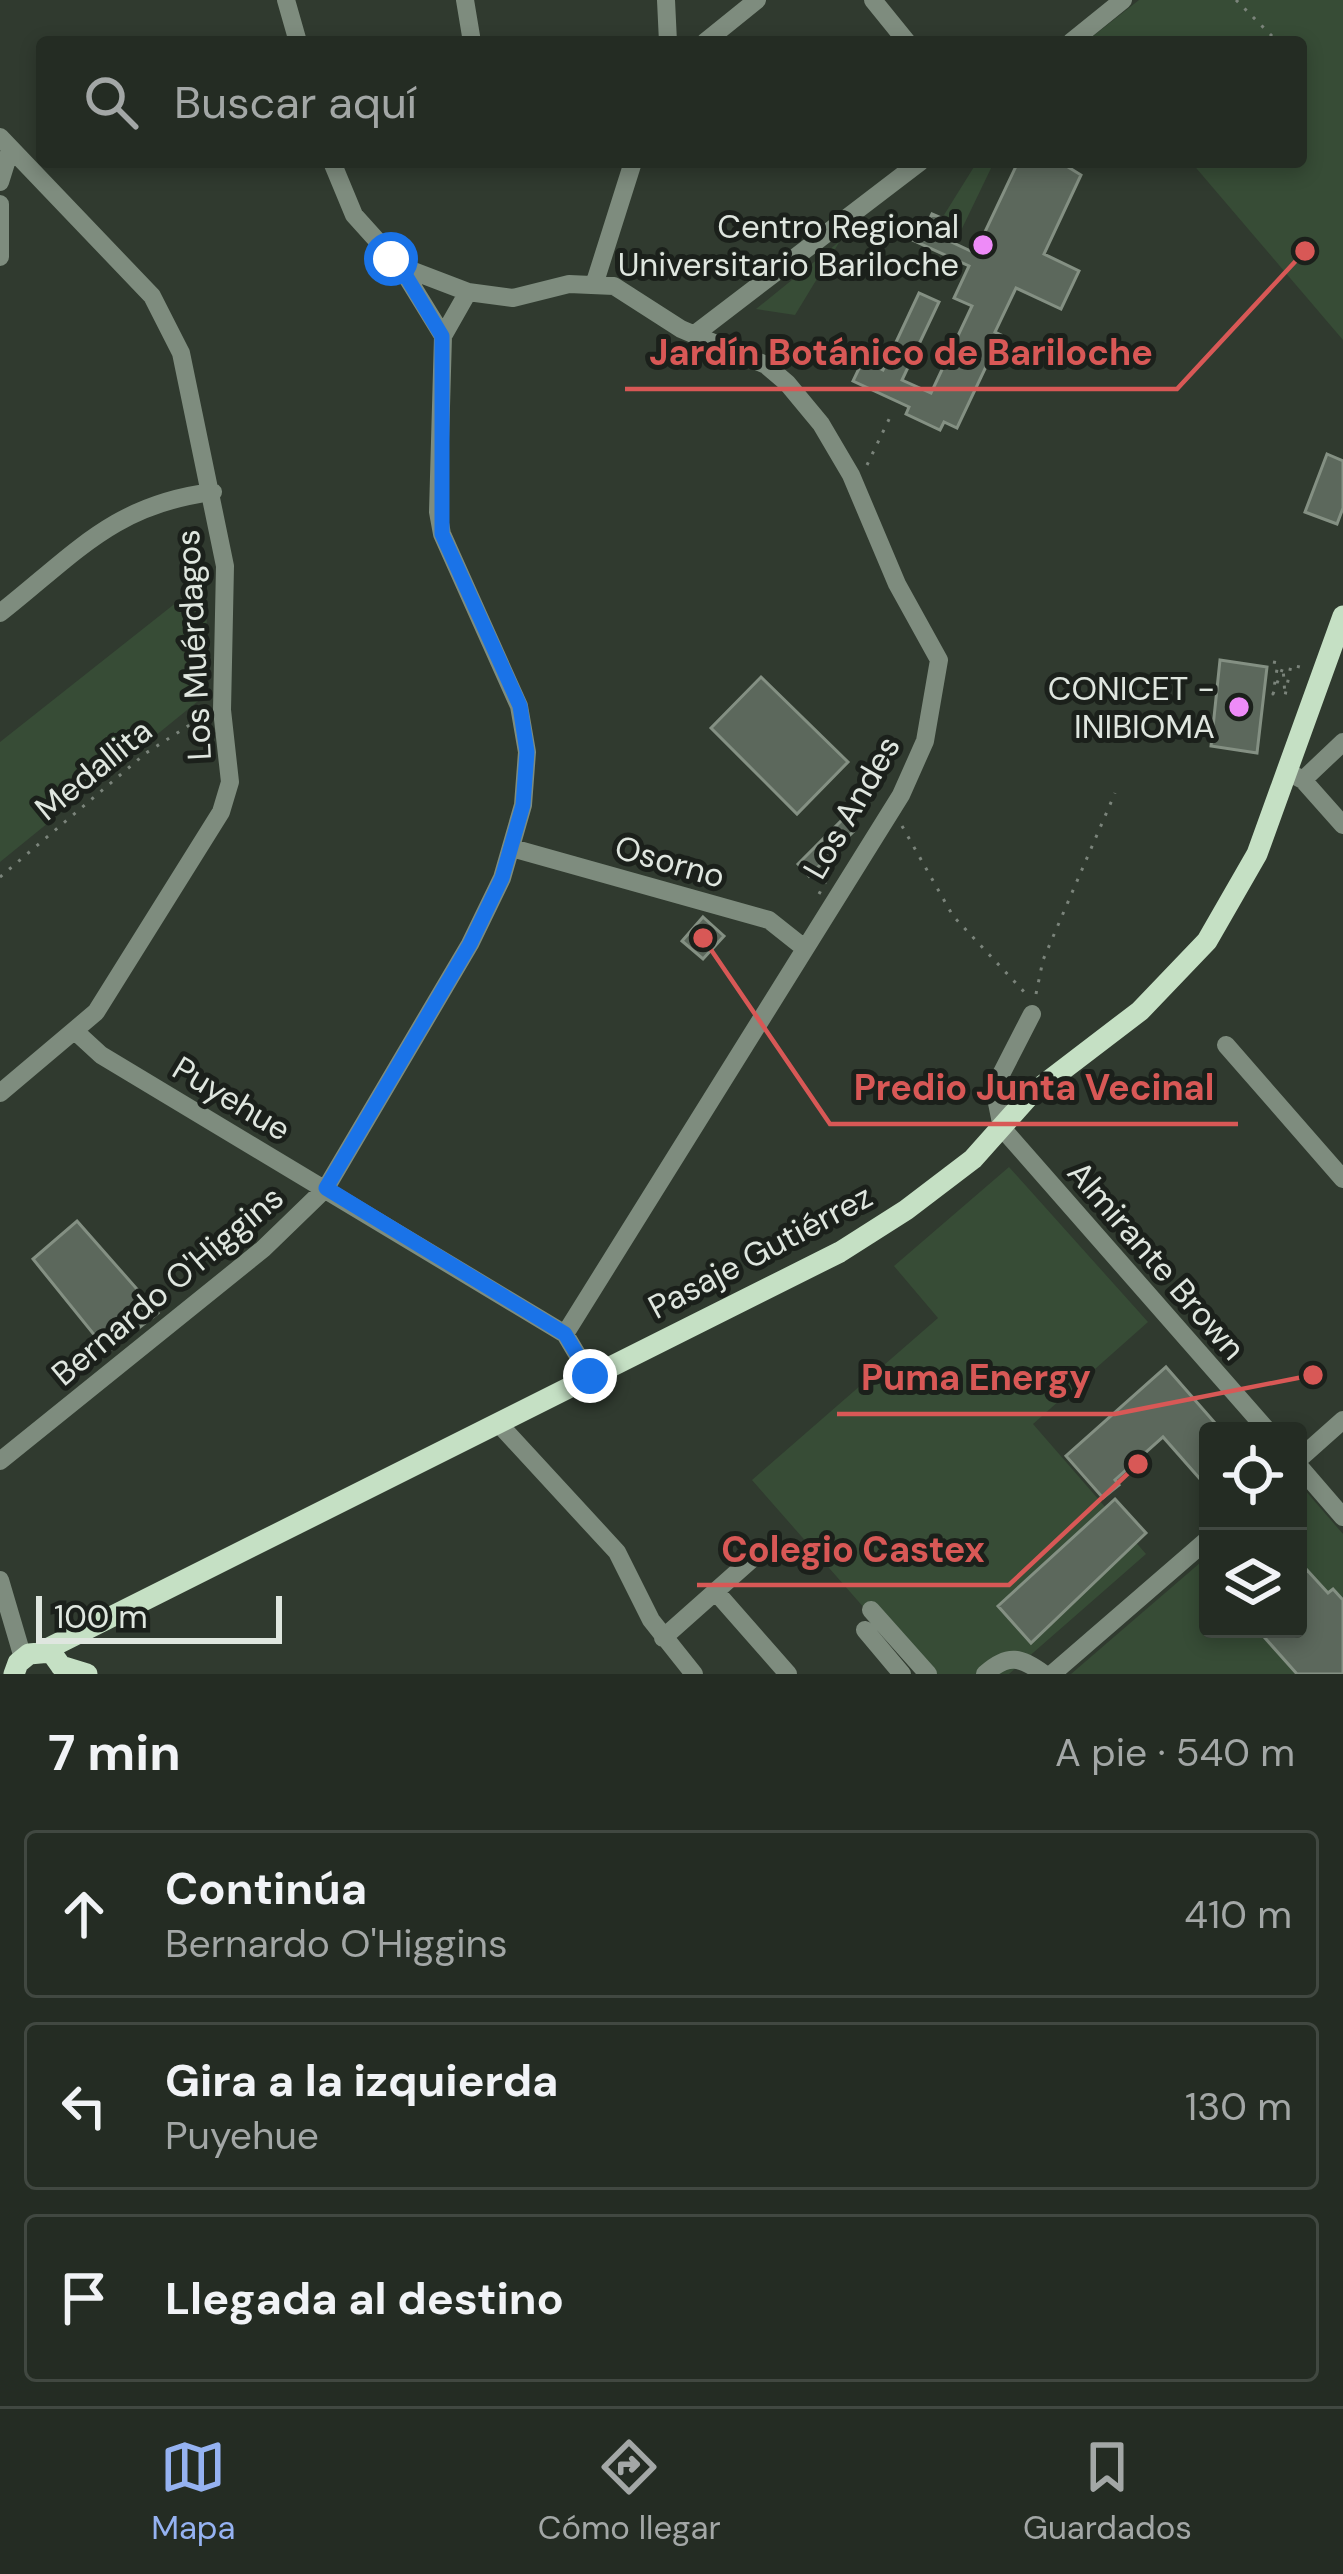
<!DOCTYPE html>
<html lang="es">
<head>
<meta charset="utf-8">
<style>
	body { margin:0; font-family:"DM Sans",sans-serif; background:#2c342b; color:#f1f3f6 }
	.controls { position:absolute; right:36px; bottom:36px; display:grid; overflow:hidden; border-radius:12px; box-shadow:0 6px 18px #0003 }
	.controls button { width:108px; height:108px; display:grid; place-items:center; padding:0; border:0; border-bottom:3px solid #414841; background:#242c23; color:#f1f3f6; font:60px sans-serif }
	.scale { position:absolute; left:36px; bottom:30px; width:246px; box-sizing:border-box; padding-left:12px; border:6px solid #dfe6df; border-top:0; font-size:33px; line-height:42px; white-space:nowrap; color:#dfe6df; -webkit-text-stroke:9px #1b201b; paint-order:stroke }
	.stop { position:absolute; width:36px; height:36px; margin:-27px; border:9px solid #1a73e8; border-radius:50%; background:#fff }
	.stop.end { background:#1a73e8; border-color:#fff; box-shadow:0 3px 12px #0008 }
	.list { margin:0; padding:0; list-style:none }
	h2 { display:flex; justify-content:space-between; align-items:center; height:156px; margin:0; padding:0 48px; font-size:51px }
	h2 small { font-size:39px; font-weight:400; color:#a3a7a6 }
	.list li { display:grid; grid-template-columns:78px 1fr auto; gap:36px; align-items:center; box-sizing:border-box; height:168px; margin:0 24px 24px; padding:0 24px; border:3px solid #414841; border-radius:12px }
	.list b { display:block; font-size:45px; white-space:nowrap }
	.list p { margin:0; font-size:39px; white-space:nowrap; color:#a3a7a6 }
	.list em { font-size:39px; font-style:normal; color:#a3a7a6 }
	.icon { flex:none; width:66px; height:66px; fill:none; stroke:currentColor; stroke-width:2; stroke-linecap:round; stroke-linejoin:round }
	.map { position:relative; flex:none; width:1343px; height:1674px; overflow:hidden }
	.search { position:absolute; background:#242c23; box-shadow:0 6px 18px #0003; left:36px; right:36px; top:36px; height:132px; display:flex; align-items:center; gap:30px; box-sizing:border-box; padding:0 42px; border-radius:12px; color:#a3a7a6; font-size:45px }
	.sheet { height:732px; background:#242c23 }
	nav { display:flex; justify-content:space-around; align-items:center; box-sizing:border-box; height:168px; border-top:3px solid #414841; background:#242c23; font-size:33px; color:#a3a7a6 }
	nav a { display:grid; justify-items:center; gap:6px }
	nav .on { color:#95b2f1 }
	.map>svg:first-child { display:block }
	.green { fill:#374c36 }
	.building { fill:#5c685c; stroke:#849083; stroke-width:3 }
	.lines { fill:none; stroke-linecap:round; stroke-linejoin:round }
	.path { stroke:#7b847b; stroke-width:3; stroke-dasharray:3 9; stroke-linecap:butt }
	.minor { stroke:#7e8c7e; stroke-width:18 }
	.major { stroke:#c5e0c4; stroke-width:21 }
	.route { stroke:#1a73e8; stroke-width:15 }
	.poi-dot { fill:#ee8bf8; stroke:#1b201b; stroke-width:4.5 }
	.labels { text-anchor:middle; stroke-width:10; stroke-linejoin:round; paint-order:stroke }
	.poi-label { font-size:33px; fill:#dfe6df; stroke:#1b201b; text-anchor:end }
	.street-label { font-size:33px; fill:#dfe6df; stroke:#1b201b }
	.leader { fill:none; stroke:#d85856; stroke-width:4.5 }
	.callout-dot { fill:#d85856; stroke:#1b201b; stroke-width:4.5 }
	.callout-label { font-size:36px; text-anchor:middle; font-weight:bold; fill:#d85856; stroke:#1b201b; stroke-width:10; stroke-linejoin:round; paint-order:stroke }
</style>
</head>
<body>
<div class="map">
<svg width="1343" height="1674" viewBox="0 0 1343 1674">
	<rect width="100%" height="100%" fill="#303a2f"/>
	<!-- green -->
	<path class="green" d="M 1139,0 L 1343,0 L 1343,340 L 1191,162 L 1301,162 L 1301,42 L 1088,40 Z
		M 977,162 L 994,162 L 956,241 L 946,236 L 954,220 L 944,215 Z
		M 840,241 L 795,315 L 756,309 Z
		M 206,579 L 208,693 L 0,862 L 0,742 Z
		M 1009,1167 L 1148,1322 L 1033,1424 L 1146,1554 L 1009,1674 L 922,1674 L 752,1480 L 938,1318 L 894,1266 Z
		M 1298,1482 L 1343,1534 L 1343,1674 L 1071,1674 L 1208,1556 L 1208,1629 L 1298,1629 Z"/>
	<!-- building -->
	<path class="building" d="M 1018,162 L 1060,162 L 1081,175 L 1044,254 L 1079,271 L 1061,309 L 1016,288 L 995,332 L 1001,335 L 957,428 L 944,422 L 940,430 L 906,414 L 909,407 L 853,381 L 863,360 L 883,370 L 919,293 L 939,302 L 902,380 L 931,393 L 972,306 L 954,298 L 969,266 L 908,238 L 918,218 L 928,222 L 932,214 L 951,222 L 943,238 L 975,253 Z
		M 1327,454 L 1343,461 L 1343,508 L 1337,524 L 1305,512 Z
		M 1220,660 L 1267,667 L 1257,753 L 1211,746 Z
		M 761,677 L 848,762 L 797,814 L 711,728 Z
		M 844,818 L 855,830 L 809,876 L 798,864 Z
		M 703,917 L 724,936 L 703,959 L 682,941 Z
		M 77,1221 L 158,1313 L 108,1352 L 33,1259 Z
		M 1166,1367 L 1222,1431 L 1208,1431 L 1208,1488 L 1163,1437 L 1115,1480 L 1119,1485 L 1103,1498 L 1066,1456 Z
		M 1115,1499 L 1146,1533 L 1031,1643 L 998,1606 Z
		M 1307,1570 L 1328,1593 L 1333,1589 L 1343,1600 L 1343,1674 L 1297,1674 L 1257,1629 L 1298,1629 L 1298,1578 Z"/>
	<g class="lines">
		<!-- path -->
		<path class="path" d="M 1236,0 L 1278,42
			M 867,465 L 892,413
			M 1273,662 L 1278,663 L 1273,694 L 1283,667 L 1285,696 L 1291,665 L 1304,668
			M 902,826 L 953,916 L 1027,995
			M 0,877 L 146,753 L 205,715
			M 819,894 L 833,868
			M 1036,994 L 1043,960 L 1115,793"/>
		<!-- minor -->
		<path class="minor" d="M 286,0 L 298,42
			M 465,0 L 472,42
			M 666,0 L 668,42
			M 873,0 L 907,42
			M 705,42 L 757,0
			M 1071,42 L 1123,0
			M 0,137 L 152,296 L 181,353 L 225,566 L 222,710 L 230,782 L 221,812 L 96,1012 L 0,1093
			M 332,162 L 354,215 L 400,266 L 468,292 L 513,298 L 569,284 L 614,286 L 681,329 L 766,365 L 787,383 L 821,424 L 851,475 L 897,584 L 939,660 L 925,741 L 901,795 L 565,1334
			M 0,182 L 10,150
			M 0,204 L 0,257
			M 400,266 L 443,336
			M 595,282 L 633,162
			M 695,334 L 920,162
			M 0,613 C 75,554 114,504 213,492
			M 1288,772 L 1303,780 L 1343,825
			M 1303,780 L 1343,742
			M 512,848 L 769,920 L 803,947
			M 1032,1014 L 994,1088 L 1002,1128 L 1268,1431
			M 76,1032 L 101,1055 L 565,1334 L 590,1376
			M 1226,1045 L 1343,1179
			M 498,1423 L 617,1552 L 651,1620 L 694,1674
			M 1298,1460 L 1343,1420
			M 0,1461 L 263,1249 L 326,1188 L 470,944 L 502,878 L 523,805 L 527,752 L 519,706 L 442,534 L 438,512 L 443,336 L 468,292
			M 1298,1465 L 1343,1517
			M 0,1580 L 23,1658
			M 716,1592 L 788,1674
			M 871,1610 L 928,1674
			M 865,1630 L 902,1674
			M 663,1638 L 761,1551
			M 985,1674 C 1008,1653 1021,1657 1044,1674
			M 1052,1674 L 1208,1539"/>
		<!-- major -->
		<path class="major" d="M 41,1652 L 840,1252 L 906,1210 L 973,1159 L 1030,1095 L 1140,1011 L 1207,941 L 1257,854 L 1343,616
			M 61,1666 L 87,1674
			M 14,1674 L 18,1663 L 29,1654 L 51,1652 L 61,1666"/>
	</g>
	<g class="lines">
		<!-- route -->
		<path class="route" d="M 391,259 L 400,266 L 442,336 L 442,534 L 520,706 L 527,752 L 523,805 L 502,878 L 470,944 L 326,1188 L 565,1334 L 590,1376"/>
	</g>
	<!-- markers -->
	<g class="poi-dot">
		<circle cx="983" cy="245" r="12"/>
		<circle cx="1239" cy="707" r="12"/>
	</g>
	<g class="labels">
		<!-- poi labels -->
		<g class="poi-label">
			<text x="959" y="238">Centro Regional<tspan x="959" dy="38">Universitario Bariloche</tspan></text>
			<text x="1215" y="700">CONICET -<tspan x="1215" dy="38">INIBIOMA</tspan></text>
		</g>
		<!-- street labels -->
		<g class="street-label">
			<text transform="translate(193 645) rotate(-93)" y="12">Los Muérdagos</text>
			<text transform="translate(93 769) rotate(-39)" y="12">Medallita</text>
			<text transform="translate(851 807) rotate(-60)" y="12">Los Andes</text>
			<text transform="translate(670 861) rotate(16)" y="12">Osorno</text>
			<text transform="translate(232 1098) rotate(31)" y="12">Puyehue</text>
			<text transform="translate(760 1251) rotate(-28)" y="12">Pasaje Gutiérrez</text>
			<text transform="translate(1157 1260) rotate(49)" y="12">Almirante Brown</text>
			<text transform="translate(167 1285) rotate(-40)" y="12">Bernardo O'Higgins</text>
		</g>
	</g>
	<!-- callouts -->
	<path class="leader" d="M1305 251L1177 389H625M703 938L830 1124H1238M1313 1375L1115 1414H837M1138 1464L1009 1585H697"/>
	<g class="callout-dot">
		<circle cx="1305" cy="251" r="12"/>
		<circle cx="703" cy="938" r="12"/>
		<circle cx="1313" cy="1375" r="12"/>
		<circle cx="1138" cy="1464" r="12"/>
	</g>
	<g class="callout-label">
		<text x="901" y="365">Jardín Botánico de Bariloche</text>
		<text x="1034" y="1100">Predio Junta Vecinal</text>
		<text x="976" y="1390">Puma Energy</text>
		<text x="853" y="1562">Colegio Castex</text>
	</g>
</svg>
<div class="controls">
<button><svg class="icon" aria-label="locate" viewBox="0 0 24 24"><circle cx="12" cy="12" r="6"/><path d="M12 2v4M12 18v4M2 12h4M18 12h4"/></svg></button>
<button><svg class="icon" aria-label="layers" viewBox="0 0 24 24"><path d="M12 4l9 5-9 5-9-5zM3 14l9 5 9-5"/></svg></button>
</div>
<div class="scale">100 m</div>
<div class="stop" style="left:391px;top:259px"></div>
<div class="stop end" style="left:590px;top:1376px"></div>
<div class="search"><svg class="icon" aria-label="search" viewBox="0 0 24 24"><circle cx="10" cy="10" r="6"/><path d="M15 15l6 6"/></svg>Buscar aquí</div>
</div>
<section class="sheet">
<h2>7 min<small>A pie · 540 m</small></h2>
<ul class="list">
<li><svg class="icon" aria-label="ahead" viewBox="0 0 24 24"><path d="M12 20V5M6 11l6-6 6 6"/></svg><div><b>Continúa</b><p>Bernardo O'Higgins</p></div><em>410 m</em></li>
<li><svg class="icon" aria-label="left" viewBox="0 0 24 24"><path d="M17 20v-9H6M10 6l-5 5 5 5"/></svg><div><b>Gira a la izquierda</b><p>Puyehue</p></div><em>130 m</em></li>
<li><svg class="icon" aria-label="arrive" viewBox="0 0 24 24"><path d="M6 21V4h12l-3 4 3 4H6"/></svg><div><b>Llegada al destino</b></div></li>
</ul>
</section>
<nav>
<a class="on"><svg class="icon" aria-label="map" viewBox="0 0 24 24"><path d="M3 6l6-2 6 2 6-2v14l-6 2-6-2-6 2zM9 4v14M15 6v14"/></svg>Mapa</a>
<a><svg class="icon" aria-label="directions" viewBox="0 0 24 24"><path d="M12 3l9 9-9 9-9-9zM9 14v-3h6M13 9l2 2-2 2"/></svg>Cómo llegar</a>
<a><svg class="icon" aria-label="saved" viewBox="0 0 24 24"><path d="M7 4h10v16l-5-4-5 4z"/></svg>Guardados</a>
</nav>
</body>
</html>
